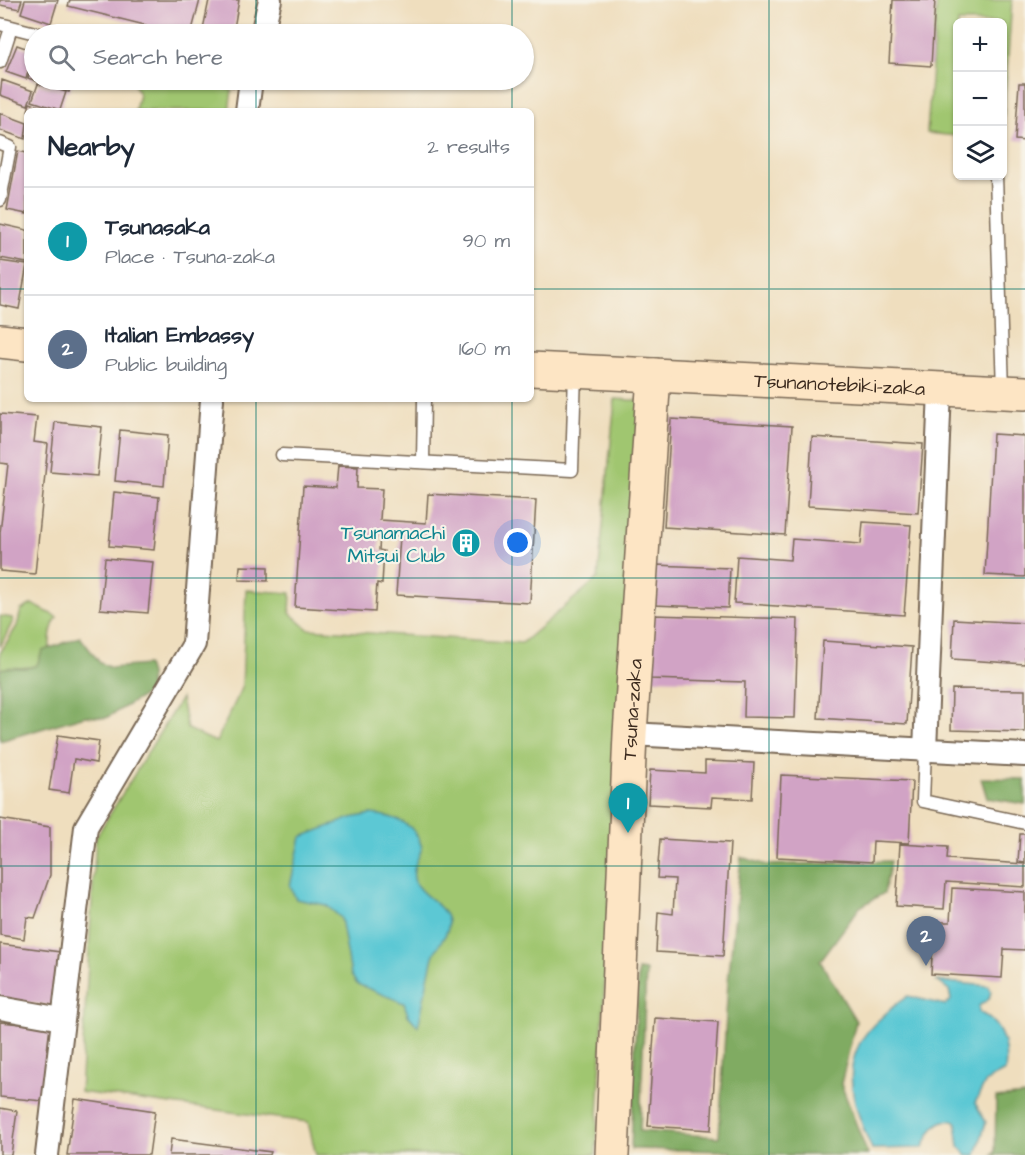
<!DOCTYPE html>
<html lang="en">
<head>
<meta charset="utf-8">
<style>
	body { margin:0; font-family:"Architects Daughter",sans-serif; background:#f2f2f3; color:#1f2937 }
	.controls { position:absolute; right:18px; top:18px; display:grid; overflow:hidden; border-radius:9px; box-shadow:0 2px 4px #0004 }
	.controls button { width:54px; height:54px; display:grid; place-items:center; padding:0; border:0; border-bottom:2px solid #e0e1e3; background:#fff; color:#1f2937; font:30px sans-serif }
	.you { position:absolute; left:518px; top:543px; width:21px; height:21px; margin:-15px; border:4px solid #fff; border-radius:50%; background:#1a73e8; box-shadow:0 0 0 9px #1a73e833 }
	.badge { display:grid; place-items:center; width:39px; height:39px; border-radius:50%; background:#db2777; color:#fff; font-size:20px; font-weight:700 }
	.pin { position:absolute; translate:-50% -50px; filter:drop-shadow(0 2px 3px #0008) }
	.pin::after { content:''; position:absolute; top:32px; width:21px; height:18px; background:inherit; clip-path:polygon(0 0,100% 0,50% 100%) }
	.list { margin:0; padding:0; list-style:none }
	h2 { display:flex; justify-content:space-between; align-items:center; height:78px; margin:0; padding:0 24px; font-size:26px }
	h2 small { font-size:20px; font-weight:400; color:#747a83 }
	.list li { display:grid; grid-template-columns:39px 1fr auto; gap:18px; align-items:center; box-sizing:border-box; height:108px; padding:0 24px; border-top:2px solid #e0e1e3 }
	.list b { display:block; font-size:22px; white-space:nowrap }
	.list p { margin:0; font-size:20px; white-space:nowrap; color:#747a83 }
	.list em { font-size:20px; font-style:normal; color:#747a83 }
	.icon { flex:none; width:33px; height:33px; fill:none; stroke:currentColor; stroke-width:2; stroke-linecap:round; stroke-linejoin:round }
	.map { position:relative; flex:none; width:1025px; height:1155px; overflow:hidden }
	.search { position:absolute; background:#fff; box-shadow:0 2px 4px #0004; left:24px; top:24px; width:510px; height:66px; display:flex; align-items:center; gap:15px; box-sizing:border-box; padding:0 21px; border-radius:33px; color:#747a83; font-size:22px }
	.panel { position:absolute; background:#fff; box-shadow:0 2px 4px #0004; left:24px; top:108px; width:510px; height:294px; border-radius:9px }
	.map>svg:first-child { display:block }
	.green { fill:#a0c670; stroke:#6e7847; stroke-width:1.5 }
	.forest { fill:#80ab62; stroke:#5e6a40; stroke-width:1.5 }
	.water { fill:#5cc8d4; stroke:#4c7979; stroke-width:1.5 }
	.building { fill:#d1a3c5 }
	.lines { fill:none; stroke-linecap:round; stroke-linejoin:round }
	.lane-casing { stroke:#7a6956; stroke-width:15 }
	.street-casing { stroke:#7a6956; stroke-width:26 }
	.secondary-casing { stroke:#7a6956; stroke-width:36 }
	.lane { stroke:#fff; stroke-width:12 }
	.street { stroke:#fff; stroke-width:22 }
	.secondary { stroke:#fde5c4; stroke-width:33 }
	.grid { fill:none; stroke:#0f766e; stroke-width:1.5; stroke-opacity:0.55 }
	.labels { text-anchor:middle; stroke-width:4.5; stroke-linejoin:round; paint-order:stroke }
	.street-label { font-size:20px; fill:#3b2a1e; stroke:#f7f3e8 }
	.culture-label { font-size:20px; fill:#0d838f; stroke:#f7f3e8; text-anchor:end }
</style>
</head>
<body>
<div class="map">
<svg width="1025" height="1155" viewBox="0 0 1025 1155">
	<rect width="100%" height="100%" fill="#f7f3e8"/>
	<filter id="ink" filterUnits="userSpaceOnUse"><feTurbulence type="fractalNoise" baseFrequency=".0167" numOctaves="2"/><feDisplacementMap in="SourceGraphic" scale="12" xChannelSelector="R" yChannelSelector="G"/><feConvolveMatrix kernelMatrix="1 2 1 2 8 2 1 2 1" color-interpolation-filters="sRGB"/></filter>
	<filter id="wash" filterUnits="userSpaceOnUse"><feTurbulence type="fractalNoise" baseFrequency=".008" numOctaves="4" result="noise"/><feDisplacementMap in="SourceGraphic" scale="24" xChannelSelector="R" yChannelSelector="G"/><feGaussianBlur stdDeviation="1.35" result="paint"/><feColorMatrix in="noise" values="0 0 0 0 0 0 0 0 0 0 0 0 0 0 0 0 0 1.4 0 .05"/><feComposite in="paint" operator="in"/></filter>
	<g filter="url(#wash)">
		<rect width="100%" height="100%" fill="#efdebe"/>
		<!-- green -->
		<path class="green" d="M 937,0 L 1012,0 L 1003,125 L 1002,22 L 958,22 L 957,136 L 927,133 Z
			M 132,80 L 185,80 L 232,90 L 229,111 L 135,111 L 139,94 Z
			M 615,399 L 645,401 L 618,723 L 596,1155 L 316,1155 L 308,1122 L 80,1092 L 96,837 L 181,698 L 187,729 L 216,742 L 242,688 L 246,590 L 291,593 L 290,613 L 308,629 L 522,643 L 598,578 Z
			M 32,604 L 57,617 C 45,635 54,653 45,667 L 0,682 L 0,653 L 17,626 L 21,610 Z
			M 0,616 L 12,618 L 13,621 L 0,647 Z"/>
		<!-- forest -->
		<path class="forest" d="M 80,637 L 100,663 L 111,668 L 147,665 L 150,674 L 150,692 L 106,718 L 85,716 L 0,741 L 0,669 C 14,665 24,671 37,665 L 42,651 Z
			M 981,778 L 1025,779 L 1025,804 L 987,798 Z
			M 741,857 L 767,865 L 891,861 L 884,893 L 860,907 L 820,961 L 856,1021 L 841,1084 L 868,1155 L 731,1155 L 731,1151 L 631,1149 L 638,970 L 646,971 L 640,1131 L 719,1137 L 728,982 Z
			M 1025,1095 L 1025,1155 L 992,1155 L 995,1152 L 996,1098 Z"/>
		<!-- water -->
		<path class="water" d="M 371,814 C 395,816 416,823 422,848 C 420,855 415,862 414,870 C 409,897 452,901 448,928 C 446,938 436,946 433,957 C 427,979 424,1003 418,1026 L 408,1015 L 404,1003 L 357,984 L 351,975 L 341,918 L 326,905 L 296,899 L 290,886 L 301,837 L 351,818 Z
			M 937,981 L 988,986 L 991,991 L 989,999 L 979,1006 L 979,1012 C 1003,1024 1008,1046 1005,1071 L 986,1081 L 975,1103 L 986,1122 L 976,1155 L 967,1155 L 959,1146 L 956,1122 C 937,1115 929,1133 923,1148 L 872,1149 C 851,1100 835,1056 882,1017 C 891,1009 897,1002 908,996 L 945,1005 L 951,1000 L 949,990 Z"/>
		<g id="blocks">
			<!-- building -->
			<path class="building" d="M 0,0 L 22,0 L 19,9 L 0,5 Z
				M 25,0 L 58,0 L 51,23 L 21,13 Z
				M 70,0 L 200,0 L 191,34 L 181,34 L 68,6 Z
				M 209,0 L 239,0 L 233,34 L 198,34 L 203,29 Z
				M 893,0 L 935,0 L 931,66 L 889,63 Z
				M 17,45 L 34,51 L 26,79 L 6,72 Z
				M 34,61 L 34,80 L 50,80 L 48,85 L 28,78 Z
				M 2,80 L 33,91 L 28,105 L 0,95 Z
				M 51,80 L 73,80 L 69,92 L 49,86 Z
				M 1019,83 L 1025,83 L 1025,141 L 1015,140 Z
				M 38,84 L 66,92 L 60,110 L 32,101 Z
				M 30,103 L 53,111 L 28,111 Z
				M 0,113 L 27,123 L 25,139 L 0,130 Z
				M 18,151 L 27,153 L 27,214 L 7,210 Z
				M 0,224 L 27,230 L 27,263 L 0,258 Z
				M 0,261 L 27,265 L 19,309 L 0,305 Z
				M 0,414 L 37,417 L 34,442 L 48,444 L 35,574 L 0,571 L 0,533 L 8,464 L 0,463 Z
				M 671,419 L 792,426 L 785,535 L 664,527 Z
				M 55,422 L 102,427 L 97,476 L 50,472 Z
				M 120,430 L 168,435 L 164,486 L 115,481 Z
				M 993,434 L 1025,436 L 1025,577 L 985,575 Z
				M 812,437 L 923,444 L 918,513 L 808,506 Z
				M 338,466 L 358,467 L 357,488 L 382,489 L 380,520 L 426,523 L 428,494 L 536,500 L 530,603 L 396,595 L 400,536 L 380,535 L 379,550 L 384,551 L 382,584 L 377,583 L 375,612 L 295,607 L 303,486 L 336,488 Z
				M 114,492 L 159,497 L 154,550 L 109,546 Z
				M 863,522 L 911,525 L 904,615 L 734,603 L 737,556 L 790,560 L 792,539 L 861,544 Z
				M 105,558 L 153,562 L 148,613 L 100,609 Z
				M 655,565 L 730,568 L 728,608 L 654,605 Z
				M 240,566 L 268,567 L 268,581 L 239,580 Z
				M 652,615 L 798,619 L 795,718 L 744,717 L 745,682 L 650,679 Z
				M 954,619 L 1025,623 L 1025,664 L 952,659 Z
				M 823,641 L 912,647 L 907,724 L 818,718 Z
				M 952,689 L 1025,690 L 1025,732 L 951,730 Z
				M 58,735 L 99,741 L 96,763 L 74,759 L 69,793 L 49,790 Z
				M 705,761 L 754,763 L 752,799 L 712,797 L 711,807 L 648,804 L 650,770 L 705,773 Z
				M 781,775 L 912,781 L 909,843 L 873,841 L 872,862 L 777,857 Z
				M 0,819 L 50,827 L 50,875 L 35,918 L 27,917 L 24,939 L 0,935 Z
				M 1020,834 L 1025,834 L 1025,863 L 1018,862 Z
				M 660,839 L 730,843 L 723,956 L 656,952 L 658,912 L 673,914 L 675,879 L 657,878 Z
				M 900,844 L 948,847 L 947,859 L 1025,864 L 1025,887 L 946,882 L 944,909 L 896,906 Z
				M 952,888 L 1025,892 L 1025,950 L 1004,949 L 1002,978 L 931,974 L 934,922 L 950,922 Z
				M 0,944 L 60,952 L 53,1006 L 0,999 Z
				M 655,1018 L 718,1022 L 711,1130 L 648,1126 Z
				M 0,1022 L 52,1027 L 43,1101 L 0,1097 Z
				M 75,1099 L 155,1111 L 149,1155 L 67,1155 Z
				M 0,1108 L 17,1111 L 11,1155 L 0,1155 Z
				M 171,1139 L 271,1152 L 270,1155 L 169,1155 Z"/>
		</g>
	</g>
	<g filter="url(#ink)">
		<use href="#blocks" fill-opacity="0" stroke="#7a6956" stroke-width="1.5"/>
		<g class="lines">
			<!-- lane casing -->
			<g class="lane-casing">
				<path id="lane" d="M 0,24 L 39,34
					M 0,62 L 11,28
					M 232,80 L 250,84
					M 0,143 L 10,147 L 0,200
					M 996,176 L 1003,390
					M 282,455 L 572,470 L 575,372
					M 423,462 L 424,399
					M 925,750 L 923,801 L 1025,823"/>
			</g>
			<!-- street casing -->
			<g class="street-casing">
				<path id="street" d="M 262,34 L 270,0
					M 247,111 L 251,80
					M 630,734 L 1025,755
					M 925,750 L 940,390
					M 0,1008 L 62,1019
					M 47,1155 L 86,827 L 194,644 L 212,399"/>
			</g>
			<!-- secondary casing -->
			<g class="secondary-casing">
				<g id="secondary">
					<path d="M 0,341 L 27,344"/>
					<path id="s1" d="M 531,369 L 1025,393"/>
					<path id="s2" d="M 612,1155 L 630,734 L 654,375"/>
				</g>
			</g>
			<!-- lane -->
			<use href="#lane" class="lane"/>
			<!-- street -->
			<use href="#street" class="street"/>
			<!-- secondary -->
			<use href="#secondary" class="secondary"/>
		</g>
	</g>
	<!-- grid -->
	<path class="grid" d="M 256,0 L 256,34M 512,0 L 512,34M 769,0 L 769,1155M 256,80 L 256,111M 512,80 L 512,111M 0,289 L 27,289M 531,289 L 1025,289M 256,399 L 256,1155M 512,399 L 512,1155M 0,578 L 1025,578M 0,866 L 1025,866"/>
	<!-- icons -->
	<defs>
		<g id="building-disc" transform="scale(1.5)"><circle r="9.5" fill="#0f9aa8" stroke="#f7f3e8"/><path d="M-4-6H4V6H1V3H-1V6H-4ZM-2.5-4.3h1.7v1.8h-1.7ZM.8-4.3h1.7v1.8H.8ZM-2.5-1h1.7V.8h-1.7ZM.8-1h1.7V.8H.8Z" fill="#fff"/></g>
	</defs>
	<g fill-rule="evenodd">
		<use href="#building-disc" x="466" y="543"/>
	</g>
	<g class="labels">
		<!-- street labels -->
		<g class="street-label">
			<text dy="7" stroke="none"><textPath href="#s1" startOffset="309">Tsunanotebiki-zaka</textPath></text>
			<text dy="7" stroke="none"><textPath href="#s2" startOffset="446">Tsuna-zaka</textPath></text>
		</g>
		<!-- culture labels -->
		<g class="culture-label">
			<text x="445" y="539">Tsunamachi<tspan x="445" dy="23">Mitsui Club</tspan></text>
		</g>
	</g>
</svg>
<div class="controls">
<button>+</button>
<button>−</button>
<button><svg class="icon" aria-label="layers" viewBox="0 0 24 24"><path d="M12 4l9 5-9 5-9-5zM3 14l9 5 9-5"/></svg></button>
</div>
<div class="you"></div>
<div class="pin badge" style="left:628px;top:833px;background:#0f9aa8">1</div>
<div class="pin badge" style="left:926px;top:966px;background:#5c6f8a">2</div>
<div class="search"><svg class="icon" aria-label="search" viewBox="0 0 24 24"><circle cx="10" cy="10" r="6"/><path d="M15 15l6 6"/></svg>Search here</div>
<section class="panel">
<h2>Nearby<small>2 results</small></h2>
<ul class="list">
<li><span class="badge" style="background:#0f9aa8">1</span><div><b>Tsunasaka</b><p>Place · Tsuna-zaka</p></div><em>90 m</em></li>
<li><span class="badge" style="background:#5c6f8a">2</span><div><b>Italian Embassy</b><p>Public building</p></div><em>160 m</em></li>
</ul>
</section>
</div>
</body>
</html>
